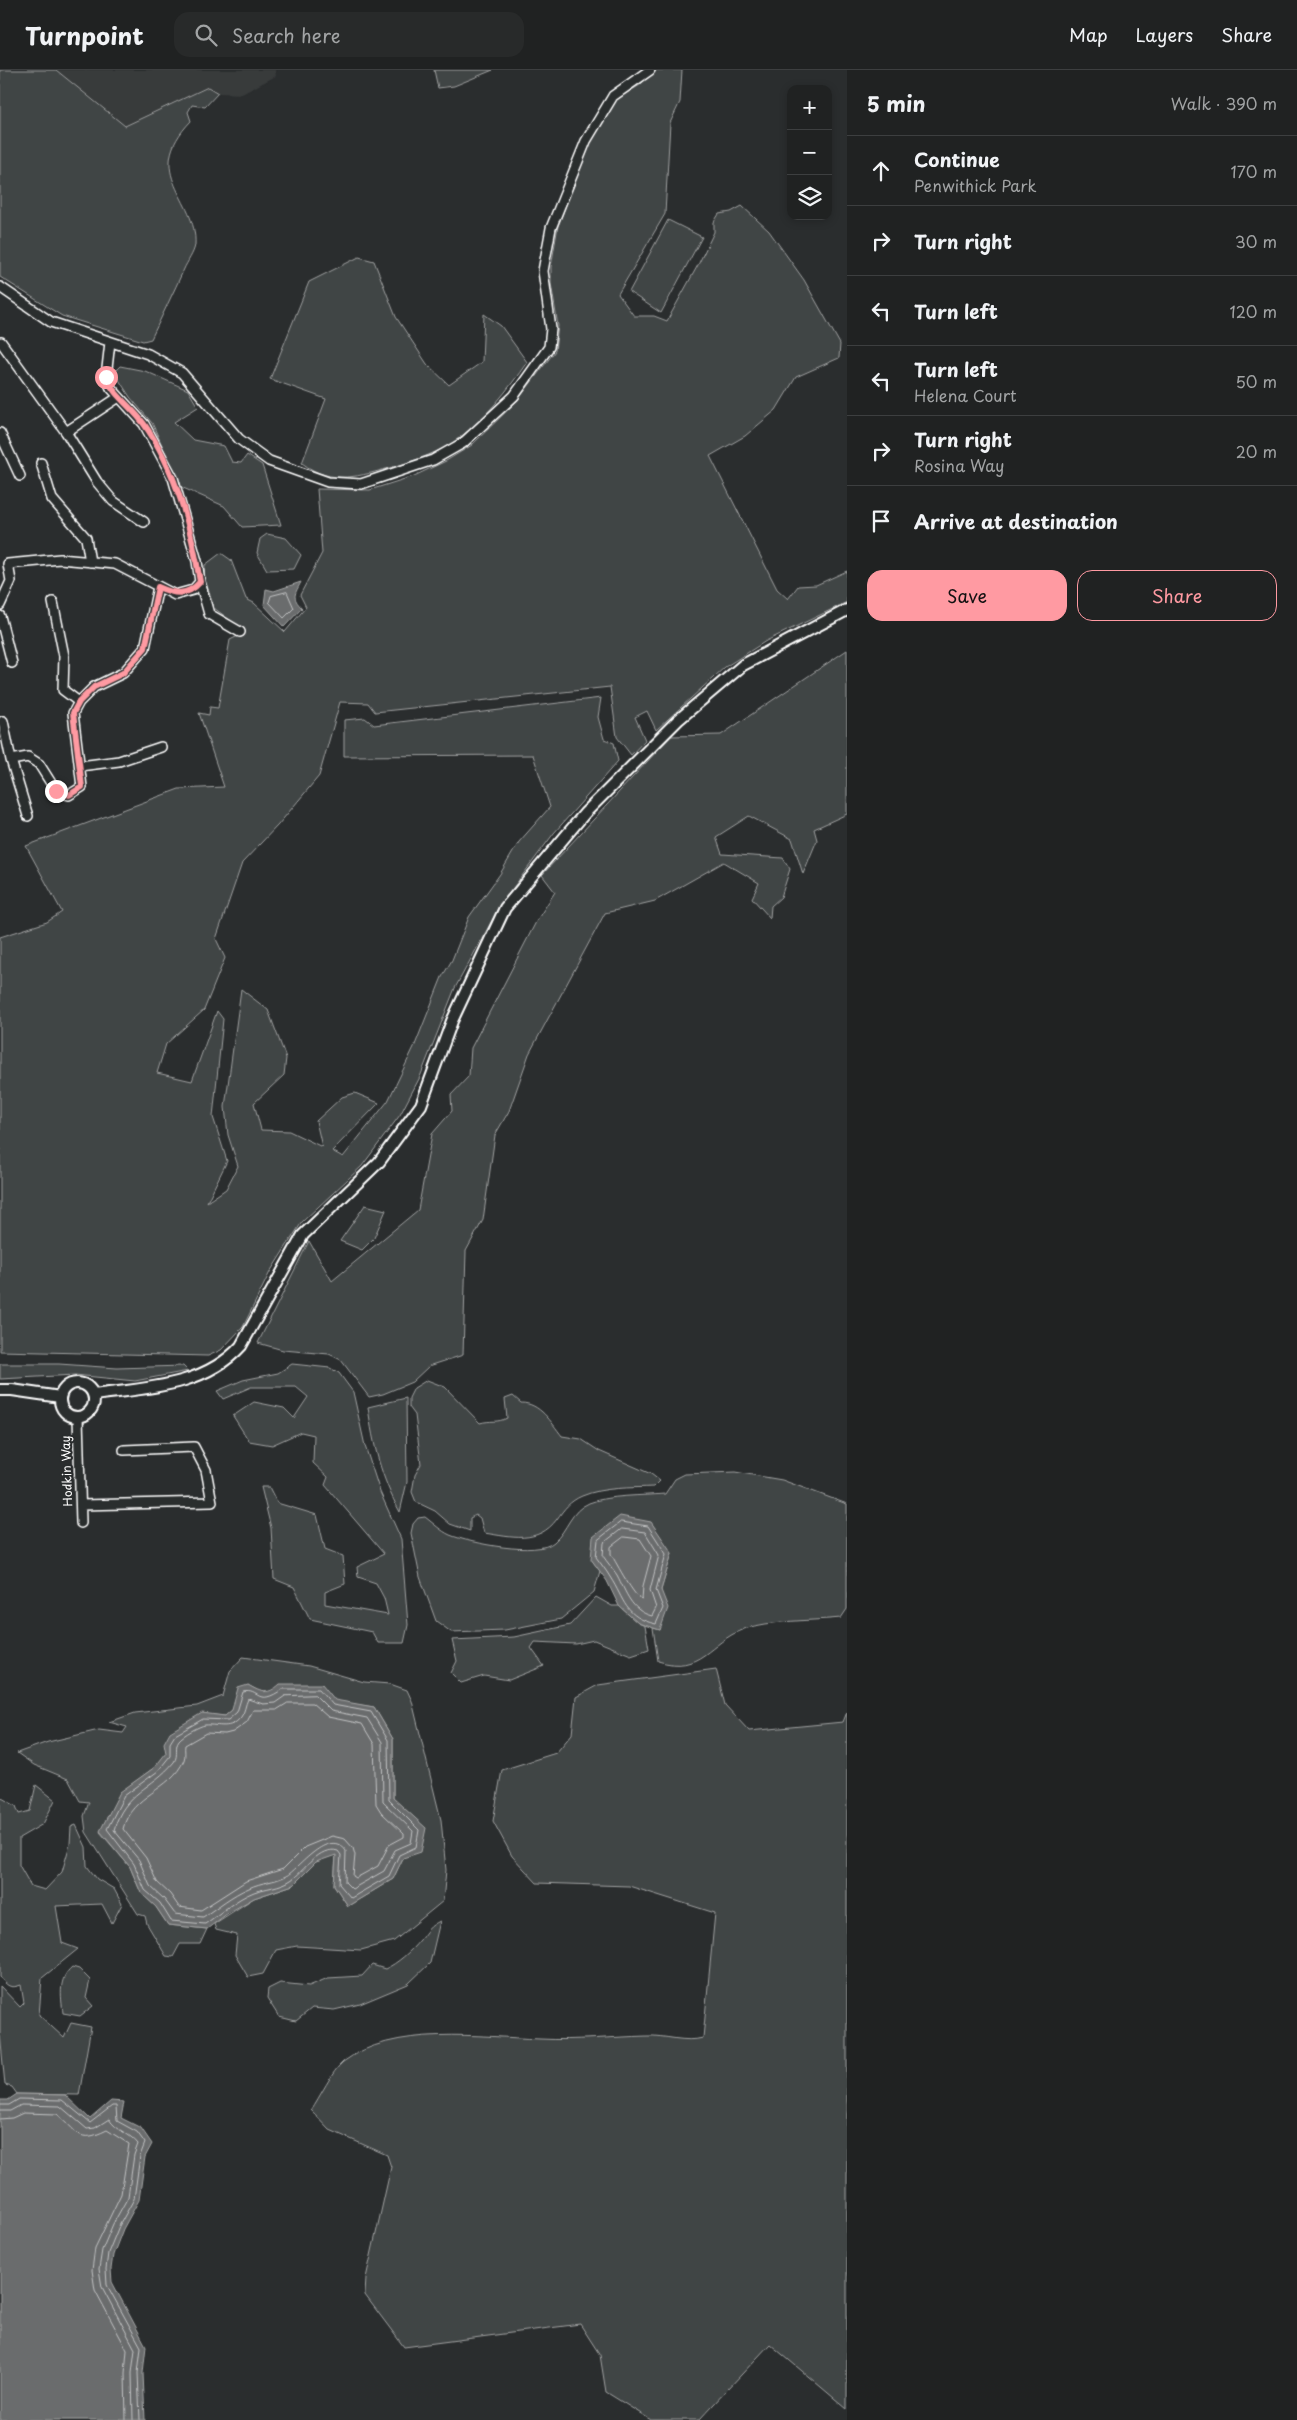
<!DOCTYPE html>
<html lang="en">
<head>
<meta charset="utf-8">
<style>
	body { margin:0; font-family:"Playpen Sans",sans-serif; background:#282a2a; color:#f1f3f6 }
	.controls { position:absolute; right:15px; top:15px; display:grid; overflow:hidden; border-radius:10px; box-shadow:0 2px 8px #0003 }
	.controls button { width:45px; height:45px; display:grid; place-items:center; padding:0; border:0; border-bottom:1px solid #3d3f40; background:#202222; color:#f1f3f6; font:25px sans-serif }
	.stop { position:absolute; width:15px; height:15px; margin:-11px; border:4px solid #ff9aa2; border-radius:50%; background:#fff }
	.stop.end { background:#ff9aa2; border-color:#fff; box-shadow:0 1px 5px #0008 }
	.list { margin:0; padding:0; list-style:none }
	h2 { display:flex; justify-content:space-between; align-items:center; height:65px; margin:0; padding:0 20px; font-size:21px }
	h2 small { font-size:16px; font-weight:400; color:#a2a4a5 }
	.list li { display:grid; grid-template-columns:32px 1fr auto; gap:15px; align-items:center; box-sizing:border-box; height:70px; padding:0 20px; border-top:1px solid #3d3f40 }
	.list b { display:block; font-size:19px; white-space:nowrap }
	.list p { margin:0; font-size:16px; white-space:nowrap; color:#a2a4a5 }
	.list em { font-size:16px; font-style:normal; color:#a2a4a5 }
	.actions { display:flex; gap:10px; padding:15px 20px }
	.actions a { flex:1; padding:11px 0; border:1px solid #ff9aa2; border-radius:15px; text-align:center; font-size:18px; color:#ff9aa2 }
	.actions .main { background:#ff9aa2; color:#111 }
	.icon { flex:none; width:28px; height:28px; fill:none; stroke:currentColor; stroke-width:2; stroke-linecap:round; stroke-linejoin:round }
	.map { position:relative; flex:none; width:847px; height:2350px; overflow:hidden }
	header { display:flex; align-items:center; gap:30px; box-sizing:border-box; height:70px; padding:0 25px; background:#202222; border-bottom:1px solid #3d3f40 }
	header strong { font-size:24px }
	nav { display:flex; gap:28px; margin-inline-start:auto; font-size:18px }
	.search { width:350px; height:45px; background:#282a2a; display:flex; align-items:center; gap:12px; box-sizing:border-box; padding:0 18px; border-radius:15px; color:#a2a4a5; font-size:19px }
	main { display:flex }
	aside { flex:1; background:#202222 }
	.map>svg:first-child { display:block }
	.built { fill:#373a3b }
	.green { fill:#414445; stroke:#a0a2a2 }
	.water { fill:#6a6c6d; stroke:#a6a7a7 }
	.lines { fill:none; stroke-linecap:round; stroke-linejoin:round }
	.shore { stroke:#c3c4c5; stroke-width:1 }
	.minor-casing { stroke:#fff; stroke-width:12 }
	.tertiary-casing { stroke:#fff; stroke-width:14 }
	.minor { stroke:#2a2d2e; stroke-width:9 }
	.tertiary { stroke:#2a2d2e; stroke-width:10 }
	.route { stroke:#ff9aa2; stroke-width:6 }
	.labels { text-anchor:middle; stroke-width:4; stroke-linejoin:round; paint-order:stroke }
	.street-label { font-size:12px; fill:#fff; stroke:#2a2d2e }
</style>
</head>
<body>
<header>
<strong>Turnpoint</strong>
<div class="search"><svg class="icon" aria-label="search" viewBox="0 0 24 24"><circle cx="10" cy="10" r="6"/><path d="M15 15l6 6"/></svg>Search here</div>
<nav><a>Map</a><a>Layers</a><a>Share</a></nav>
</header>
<main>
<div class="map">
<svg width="847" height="2350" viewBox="0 0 847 2350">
	<rect width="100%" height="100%" fill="#2a2d2e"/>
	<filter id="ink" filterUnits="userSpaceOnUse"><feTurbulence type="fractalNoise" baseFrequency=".02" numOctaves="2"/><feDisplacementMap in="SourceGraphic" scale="10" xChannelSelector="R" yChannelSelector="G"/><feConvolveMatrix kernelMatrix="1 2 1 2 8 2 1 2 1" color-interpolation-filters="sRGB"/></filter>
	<g filter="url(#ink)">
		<!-- built -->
		<path class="built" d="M 56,0 L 275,0 L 276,6 L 242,24 L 218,23 L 208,17 L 125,56 Z"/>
		<!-- green -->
		<path class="green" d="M 0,0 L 56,0 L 125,56 L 208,17 L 218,23 L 205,37 L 192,35 L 188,42 L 191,51 C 140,104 198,128 195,175 C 194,183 187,192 184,199 C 173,223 162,246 151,269 L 143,271 L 62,246 L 0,207 Z
			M 434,0 L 493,0 L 454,16 L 438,18 Z
			M 655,0 L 682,0 L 680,32 L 670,53 L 665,144 L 618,224 L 634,246 L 654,246 L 667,251 L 698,195 L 714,162 L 714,152 L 719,144 L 731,142 L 742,136 L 769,161 L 804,210 L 840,274 L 839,288 L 796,307 L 776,340 L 745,366 L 710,386 L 777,519 L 788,529 L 798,516 L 816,515 L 847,501 L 847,532 L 766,571 L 725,597 L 656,660 L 647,641 L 635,647 L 645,670 L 631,685 L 617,667 L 610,617 L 375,642 L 368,633 L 340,632 L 319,706 L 278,755 L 242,793 L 216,869 L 225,888 L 204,940 L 166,974 L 157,1003 L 192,1011 L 217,941 L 223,949 L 213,1047 L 227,1091 L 207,1132 L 226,1119 L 238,1096 L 228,1065 L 225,1037 L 241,919 L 268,940 L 286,988 L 284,1005 L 254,1033 L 261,1060 L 289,1061 L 322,1077 L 316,1051 L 342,1027 L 355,1023 L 379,1033 L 332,1081 L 343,1087 L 388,1031 L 415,975 L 442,907 L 452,890 L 469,847 L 500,804 L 519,772 L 550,737 L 533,685 L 344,686 L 344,650 L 365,648 L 374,655 L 601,628 L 598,647 L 604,669 L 614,673 L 618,691 L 554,763 L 501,834 L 455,918 L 420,1007 L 400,1045 L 362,1096 L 302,1152 L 270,1202 L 243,1257 L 221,1280 L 208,1286 L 0,1281 L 0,867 L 47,852 L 62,842 L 26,776 L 179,719 L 224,717 L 199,643 L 209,645 L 210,637 L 218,638 L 230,570 L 246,562 L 214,538 L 204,506 L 205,495 L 221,483 L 231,490 L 246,529 L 254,533 L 285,562 L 306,537 L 300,525 L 322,483 L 317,419 L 370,420 L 414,406 L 446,391 L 472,375 L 518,330 L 555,281 L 558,256 L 551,213 L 551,197 L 558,156 L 591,70 L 617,29 L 640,15 Z
			M 668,150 L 702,167 L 661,243 L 629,222 Z
			M 359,187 L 374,191 L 396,247 L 427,294 L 449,315 L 482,292 L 484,244 L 501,256 L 527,292 C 508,320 486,348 459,368 C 439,383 416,390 393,397 C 360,406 332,416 302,393 L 326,329 L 270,309 L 309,212 Z
			M 120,296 L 145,301 L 188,320 L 198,337 L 174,352 L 193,370 L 224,376 L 232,392 L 241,393 L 247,385 L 262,395 L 281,455 L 242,457 L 224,436 L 181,417 L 152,353 L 130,327 L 114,302 Z
			M 267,464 L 286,468 L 301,485 L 294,499 L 267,500 L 257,483 L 260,469 Z
			M 847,580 L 847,744 L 814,759 L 817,770 L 803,804 L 792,769 L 749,746 L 716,767 L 722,784 L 783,788 L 790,799 L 781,827 L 771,836 L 770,848 L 752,828 L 759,813 L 724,792 L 655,831 L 605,843 L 529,984 L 509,1041 L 495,1065 L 483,1150 L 466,1181 L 463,1285 L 429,1296 L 412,1312 L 383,1324 L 369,1327 L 341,1290 L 329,1284 L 283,1280 L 258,1273 L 309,1171 L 332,1211 L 418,1140 L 432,1064 L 452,1041 L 451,1025 L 469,1006 L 471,978 L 537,850 L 555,822 L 542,805 L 671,666 L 721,665 Z
			M 365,1135 L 386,1140 L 374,1168 L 362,1180 L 340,1171 Z
			M 0,1294 L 59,1294 L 117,1298 L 183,1296 L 188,1301 L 135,1311 L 75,1305 L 0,1309 Z
			M 292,1294 L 330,1298 L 339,1303 L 353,1322 L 365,1376 L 380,1422 L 401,1469 L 408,1555 L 404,1573 L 378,1573 L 372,1562 L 310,1549 L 294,1517 L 274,1509 L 271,1458 L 261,1417 L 269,1417 L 277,1433 L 317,1445 L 325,1479 L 343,1486 L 345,1514 L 325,1522 L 325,1534 L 388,1545 L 384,1528 L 376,1513 L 358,1507 L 357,1497 L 384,1484 L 325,1415 L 328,1407 L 313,1393 L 314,1365 L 301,1362 L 272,1375 L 249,1371 L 233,1346 L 254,1332 L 284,1338 L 294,1348 L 308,1327 L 296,1317 L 251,1317 L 223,1329 L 217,1321 L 243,1310 L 278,1303 Z
			M 427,1310 L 445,1317 L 480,1353 C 490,1350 498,1353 507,1348 L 505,1329 L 513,1326 L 521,1333 C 540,1333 551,1352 562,1366 L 581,1369 L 599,1381 L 651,1404 L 660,1411 L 654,1417 C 631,1418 603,1417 582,1426 C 570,1431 564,1439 557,1449 C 538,1475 511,1467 484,1463 L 480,1448 L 476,1445 L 470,1448 L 470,1461 L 450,1454 L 435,1441 L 416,1432 L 412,1422 L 415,1405 L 421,1394 L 415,1345 L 409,1337 L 409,1328 L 414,1318 Z
			M 406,1328 L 407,1412 L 400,1442 C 381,1408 373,1374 368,1337 Z
			M 735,1402 L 782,1410 L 847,1434 L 847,1539 L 841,1548 C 814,1551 769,1550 744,1559 C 709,1572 701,1605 658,1591 L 653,1558 L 660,1560 L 661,1520 L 672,1483 L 591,1489 L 600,1501 L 594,1522 L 561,1549 L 505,1560 L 451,1562 L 436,1551 L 420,1507 L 411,1463 L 413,1454 L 418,1448 L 425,1447 C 433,1453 441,1461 450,1465 C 469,1473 538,1487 554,1472 C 568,1460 570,1441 589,1433 C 609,1425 642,1426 665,1424 L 675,1409 L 685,1404 Z
			M 596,1527 L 612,1536 L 619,1536 L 638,1553 L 645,1556 L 649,1579 L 631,1585 L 594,1570 L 576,1574 L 535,1572 L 531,1578 L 544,1596 L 509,1610 L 484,1606 L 461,1613 L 451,1603 L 457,1591 L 452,1570 L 514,1567 L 570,1555 Z
			M 243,1587 L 309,1596 L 364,1612 L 390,1614 L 407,1620 L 412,1631 L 441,1750 L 446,1800 L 443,1831 L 394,1871 L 361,1880 L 297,1876 L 276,1880 L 263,1904 L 248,1907 L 235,1885 L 237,1865 L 216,1860 L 214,1854 L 254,1828 L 293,1815 L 316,1792 L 336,1784 L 334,1815 L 348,1836 L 393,1809 L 403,1788 L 425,1758 L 393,1728 L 393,1669 L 374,1637 L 272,1622 L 262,1623 L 248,1615 L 232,1640 L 225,1646 L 202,1644 L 155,1697 L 120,1723 L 100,1762 L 130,1797 L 141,1823 L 156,1837 L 168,1855 L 207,1859 L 200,1874 L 180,1874 L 173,1887 L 166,1886 L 147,1854 L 145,1846 L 138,1844 L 86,1762 L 84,1746 L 89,1732 L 80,1731 L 68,1709 L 34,1695 L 17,1683 L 48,1672 L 99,1660 L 123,1663 L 127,1657 L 109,1652 L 135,1643 L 197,1636 L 223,1626 L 230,1601 Z
			M 716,1599 L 725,1635 L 749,1661 L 843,1652 L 847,1642 L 847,2339 L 770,2274 L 699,2350 L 651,2350 L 606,2322 L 600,2285 L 580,2254 L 404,2277 L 365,2225 L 366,2208 L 391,2097 L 387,2085 L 330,2060 L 311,2040 C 320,2027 332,2001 343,1992 C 393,1954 481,1967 540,1969 C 575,1971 611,1967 647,1966 C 665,1965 685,1973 703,1968 L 715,1843 L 629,1816 L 537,1813 L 512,1786 L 493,1751 L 502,1700 L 556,1683 L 572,1664 L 576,1627 L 598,1615 Z
			M 36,1715 L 55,1730 L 43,1754 L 19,1768 L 19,1795 L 31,1816 L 45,1820 L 62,1802 L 70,1774 L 71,1757 L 76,1755 L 86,1777 L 87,1796 L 97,1809 L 114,1819 L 122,1834 L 112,1853 L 102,1834 L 56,1836 L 62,1873 L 78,1879 L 42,1908 L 39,1945 L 64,1968 L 71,1953 L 91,1957 L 79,2025 L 17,2024 L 12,2017 L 5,2015 L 0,1963 L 0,1916 L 20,1937 L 24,1933 L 21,1915 C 10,1919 7,1916 0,1907 L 0,1727 L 16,1736 L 19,1744 L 30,1741 Z
			M 440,1851 L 430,1893 L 408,1914 L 360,1934 L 334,1940 L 312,1938 L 296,1951 L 279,1947 L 267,1928 L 268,1919 L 280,1913 L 309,1916 L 328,1908 L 362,1906 L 372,1895 L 385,1899 C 398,1893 410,1882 420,1870 C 427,1861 429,1856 440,1851 Z
			M 72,1897 L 79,1899 L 90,1910 L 86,1928 L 93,1936 L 80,1946 L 63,1943 C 61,1925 58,1909 72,1897 Z"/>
		<!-- water -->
		<path class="water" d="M 301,512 C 295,524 291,527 302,538 L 284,557 L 264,535 L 266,519 L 274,521 Z
			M 620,1446 L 651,1452 L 672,1483 L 661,1520 L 668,1538 L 660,1560 L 638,1553 L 619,1536 L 607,1511 L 591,1489 L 593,1467 Z
			M 280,1614 L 322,1614 L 335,1630 L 374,1637 L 393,1669 L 393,1728 L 426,1758 L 421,1782 L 403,1788 L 393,1809 L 348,1836 L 334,1815 L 336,1785 L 316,1792 L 293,1815 L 254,1828 L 228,1843 L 207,1859 L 168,1855 L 156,1837 L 141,1823 L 130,1797 L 100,1761 L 120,1722 L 155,1697 L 166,1683 L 164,1673 L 170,1662 L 202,1643 L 225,1646 L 232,1640 L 238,1618 L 248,1615 C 262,1623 268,1625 280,1614 Z
			M 17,2024 L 65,2025 L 90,2049 L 111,2031 L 124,2032 L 121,2048 L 141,2058 L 152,2074 L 145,2087 L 139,2130 L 123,2159 L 113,2185 L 111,2199 L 112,2212 L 146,2276 L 143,2303 L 145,2350 L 0,2350 L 0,2030 L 8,2030 Z"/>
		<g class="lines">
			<!-- shore -->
			<path class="shore" d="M 287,522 L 294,538 L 284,548 L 269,532 L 271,526 Z
				M 621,1452 L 648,1456 L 666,1484 L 656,1520 L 663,1538 L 656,1554 C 624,1547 625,1530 610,1507 C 606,1500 601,1494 596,1487 L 598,1470 Z
				M 622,1459 L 645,1462 L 659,1485 L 650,1520 L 656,1538 L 652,1546 C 631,1541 626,1522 617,1505 C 613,1499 607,1492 603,1486 L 604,1473 Z
				M 624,1467 L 640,1469 L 651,1486 L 643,1516 L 642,1530 C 634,1527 617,1494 611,1484 L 611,1477 Z
				M 283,1619 L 319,1619 L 333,1635 L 371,1642 L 388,1670 L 389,1730 L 419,1760 L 416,1777 L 399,1785 L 389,1806 L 351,1828 L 339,1814 L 341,1785 L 338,1781 C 319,1775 304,1802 291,1810 C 281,1817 265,1818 254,1822 C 236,1829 221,1843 205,1854 L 171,1851 L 160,1833 L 145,1820 L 134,1794 L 107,1759 L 124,1726 L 158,1701 L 170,1686 L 170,1673 L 175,1665 L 203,1649 L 228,1650 L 237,1642 L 243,1622 C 260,1618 256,1638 283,1619 Z
				M 315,1625 L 331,1641 L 367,1648 L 382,1672 L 383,1732 L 413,1761 L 411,1773 L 395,1780 L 384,1801 L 352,1819 L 345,1812 L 346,1781 C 329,1756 298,1800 286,1806 C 275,1812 261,1812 249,1818 C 232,1825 218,1837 203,1847 L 175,1844 L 164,1829 L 150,1816 L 139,1790 L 114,1760 C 124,1722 152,1719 174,1692 C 179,1685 174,1676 179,1670 C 183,1665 199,1656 205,1655 C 219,1654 230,1661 241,1647 C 245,1642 245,1635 248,1629 L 263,1634 L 275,1633 L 285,1626 Z
				M 288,1633 L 312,1633 L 328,1647 L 362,1654 L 374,1674 L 376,1734 L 381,1742 L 404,1764 L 404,1767 L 389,1775 L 378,1796 L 356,1808 L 353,1806 L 355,1785 L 353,1778 L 345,1769 L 332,1766 L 305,1777 L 283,1799 L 246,1811 L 201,1840 L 179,1837 L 170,1824 L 157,1812 L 146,1788 L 123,1759 C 131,1724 171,1721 184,1690 C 186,1685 184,1679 185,1675 L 206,1663 L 225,1664 L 233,1662 L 247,1652 L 253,1640 L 276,1640 Z
				M 0,2035 L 9,2035 L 19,2029 L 62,2030 L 90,2053 L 112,2036 L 116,2036 L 117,2051 L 137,2062 L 145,2073 L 140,2086 L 134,2129 L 119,2156 L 108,2183 L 106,2199 L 107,2215 L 141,2277 L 138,2303 L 140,2350
				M 0,2041 L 10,2041 L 21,2035 L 60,2036 L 87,2059 L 95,2058 L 109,2049 C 116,2061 130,2063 138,2074 L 134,2085 L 128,2127 L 113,2154 L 102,2180 L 99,2199 L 102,2217 L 135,2279 L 132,2303 L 133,2350
				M 0,2049 L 12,2048 L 23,2043 L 57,2044 C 78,2061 77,2075 107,2060 L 129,2074 L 121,2124 L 95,2178 L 92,2200 L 95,2220 L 127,2280 L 125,2303 L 126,2350"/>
			<!-- minor casing -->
			<g class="minor-casing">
				<path id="minor" d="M 0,217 L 51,252 L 148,284 L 182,303 L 239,369 L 269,391 L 328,412 L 361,414 L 433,390 L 463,373 L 514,326 L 549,277 L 551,259 L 543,201 L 551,158 L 586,71 L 613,26 L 650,0
					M 1,272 L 66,362 L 119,327
					M 110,272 L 106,307 L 111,318 L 144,354 L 173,408 L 197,491 L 200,512 L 209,544 L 240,562
					M 66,362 L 97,412 L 113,431 L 144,452
					M 0,363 L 20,406
					M 41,393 L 52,429 L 86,468 L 90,492
					M 53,532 L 64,586 L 63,620 L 79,632
					M 0,535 L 11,511 L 8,494 L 60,489 L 115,494 L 175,525 L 193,520 L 200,512
					M 0,546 L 12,593
					M 3,651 L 11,690 L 28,687 L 39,694 L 56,721 L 69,725 L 82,717 L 73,643 L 79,632 L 94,617 L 123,603 L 145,578 L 158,517
					M 11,690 L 28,746
					M 80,696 L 119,691 L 161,677
					M 78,1347 L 81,1453
					M 81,1435 L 212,1432 L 206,1400 L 194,1377 L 124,1380"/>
			</g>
			<!-- tertiary casing -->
			<g class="tertiary-casing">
				<path id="tertiary" d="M60 1330a17 17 0 1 1 34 0a17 17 0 1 1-34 0Z
					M 0,1320 L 12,1320 L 60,1327
					M 94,1325 C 145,1318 204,1317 241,1276 L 303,1165 L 379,1092 L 421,1035 L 452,951 L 505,838 L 585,743 L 678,650 L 743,595 L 847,540"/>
			</g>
			<!-- minor -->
			<use href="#minor" class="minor"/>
			<!-- tertiary -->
			<use href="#tertiary" class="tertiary"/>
		</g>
	</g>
	<g class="lines" filter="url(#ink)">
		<!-- route -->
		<path class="route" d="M 56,721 L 69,725 L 82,717 L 73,643 L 79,632 L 94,617 L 123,603 L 145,578 L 158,517 C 174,524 187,527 200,512 C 192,460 175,397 144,354 C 132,337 114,326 106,307"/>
	</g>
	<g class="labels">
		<!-- street labels -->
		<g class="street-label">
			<text transform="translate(67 1401) rotate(-92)" y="4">Hodkin Way</text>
		</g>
	</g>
</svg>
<div class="controls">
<button>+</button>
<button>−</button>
<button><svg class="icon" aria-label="layers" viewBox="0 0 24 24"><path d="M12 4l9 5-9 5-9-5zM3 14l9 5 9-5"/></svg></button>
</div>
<div class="stop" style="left:106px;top:307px"></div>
<div class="stop end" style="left:56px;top:721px"></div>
</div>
<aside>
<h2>5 min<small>Walk · 390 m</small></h2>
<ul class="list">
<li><svg class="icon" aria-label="ahead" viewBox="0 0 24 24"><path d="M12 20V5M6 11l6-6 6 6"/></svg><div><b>Continue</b><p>Penwithick Park</p></div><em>170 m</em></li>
<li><svg class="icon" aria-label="right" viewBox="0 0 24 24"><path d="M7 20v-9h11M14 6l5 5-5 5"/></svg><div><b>Turn right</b></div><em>30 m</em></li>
<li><svg class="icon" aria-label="left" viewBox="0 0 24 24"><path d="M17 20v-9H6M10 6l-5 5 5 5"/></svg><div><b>Turn left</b></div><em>120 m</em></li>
<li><svg class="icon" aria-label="left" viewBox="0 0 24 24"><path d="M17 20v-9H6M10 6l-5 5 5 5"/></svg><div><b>Turn left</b><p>Helena Court</p></div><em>50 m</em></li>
<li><svg class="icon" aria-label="right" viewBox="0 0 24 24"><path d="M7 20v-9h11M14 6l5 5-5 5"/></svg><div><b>Turn right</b><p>Rosina Way</p></div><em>20 m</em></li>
<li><svg class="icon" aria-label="arrive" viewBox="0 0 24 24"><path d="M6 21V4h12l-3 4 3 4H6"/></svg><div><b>Arrive at destination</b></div></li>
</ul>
<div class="actions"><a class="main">Save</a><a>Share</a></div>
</aside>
</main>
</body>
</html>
